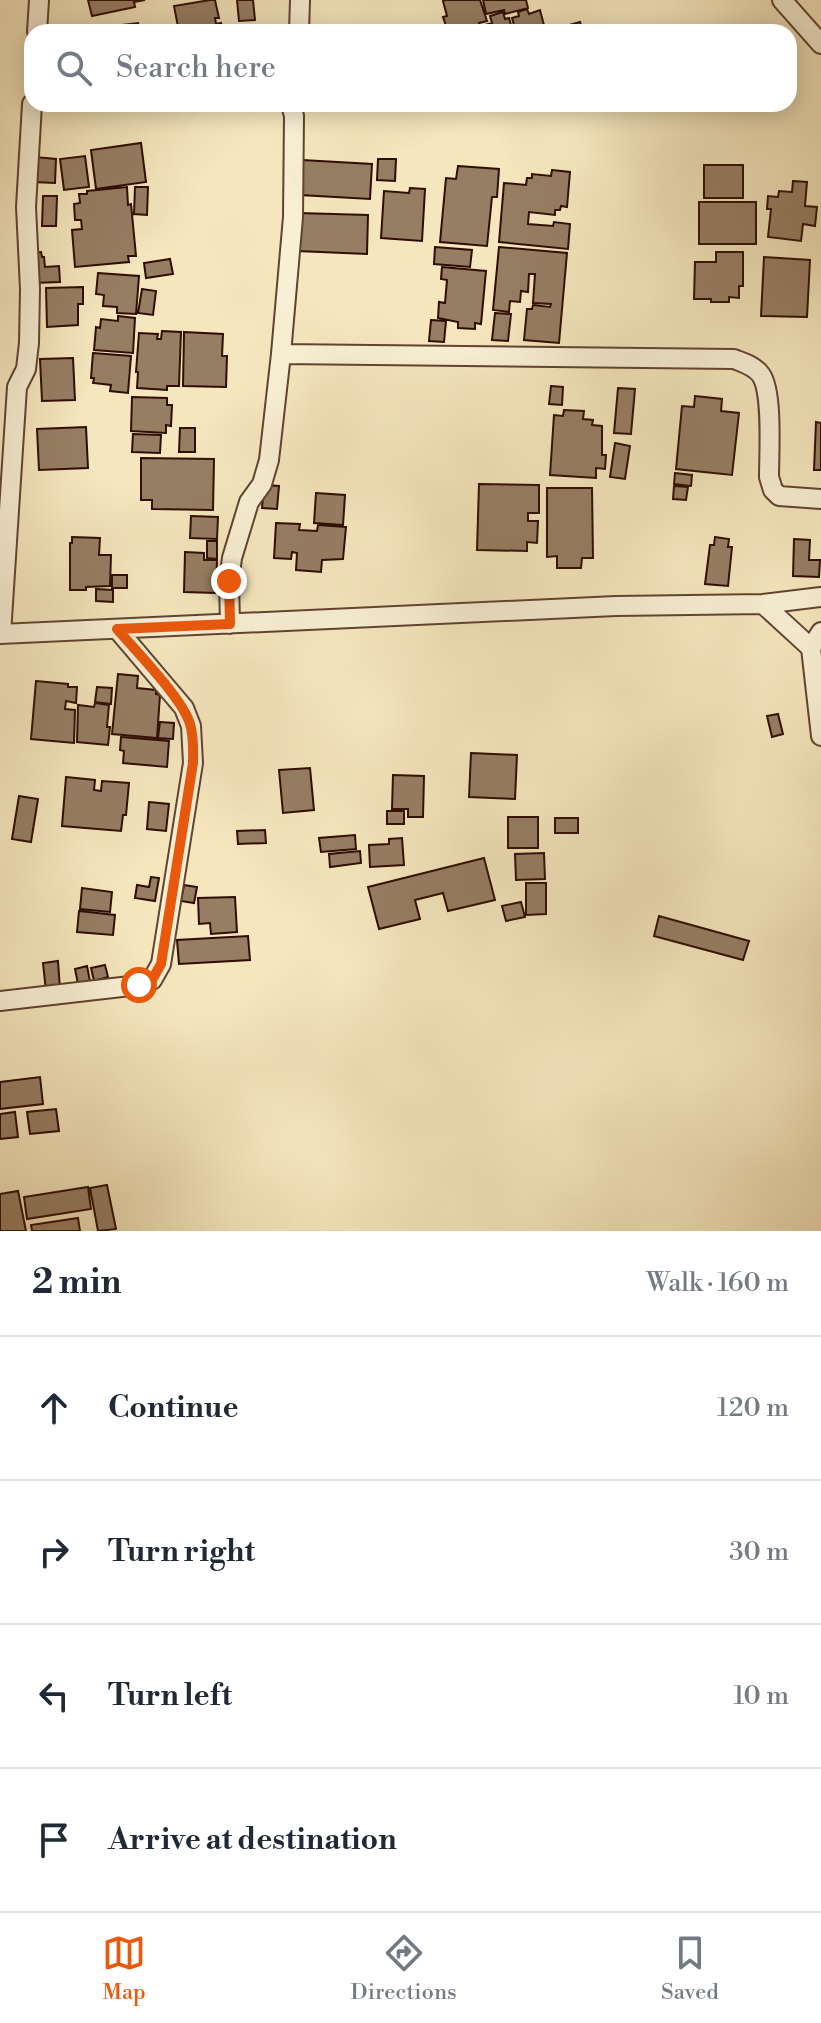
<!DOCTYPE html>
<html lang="en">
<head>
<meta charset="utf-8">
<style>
	body { margin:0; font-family:"Libre Bodoni",serif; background:#f6f6f7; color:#1f2937 }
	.stop { position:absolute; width:24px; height:24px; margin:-18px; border:6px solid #ea580c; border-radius:50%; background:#fff }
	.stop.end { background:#ea580c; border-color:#fff; box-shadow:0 2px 8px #0008 }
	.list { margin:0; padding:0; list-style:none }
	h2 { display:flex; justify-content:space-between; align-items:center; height:104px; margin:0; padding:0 32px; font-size:34px }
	h2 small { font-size:26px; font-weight:400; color:#747a83 }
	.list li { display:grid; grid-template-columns:52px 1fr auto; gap:24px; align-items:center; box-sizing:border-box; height:144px; padding:0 32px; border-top:2px solid #e0e1e3 }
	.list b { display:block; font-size:30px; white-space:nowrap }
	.list em { font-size:26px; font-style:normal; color:#747a83 }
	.icon { flex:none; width:44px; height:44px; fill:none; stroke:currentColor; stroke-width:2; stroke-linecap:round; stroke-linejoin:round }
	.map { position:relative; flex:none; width:821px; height:1231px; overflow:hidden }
	.search { position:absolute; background:#fff; box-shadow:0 4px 20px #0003; left:24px; right:24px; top:24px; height:88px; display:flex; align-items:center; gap:20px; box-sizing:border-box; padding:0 28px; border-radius:24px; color:#747a83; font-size:30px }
	.sheet { height:680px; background:#fff }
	nav { display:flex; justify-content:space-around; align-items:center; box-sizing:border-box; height:112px; border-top:2px solid #e0e1e3; background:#fff; font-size:22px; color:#747a83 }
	nav a { display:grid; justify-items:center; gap:4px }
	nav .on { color:#ea580c }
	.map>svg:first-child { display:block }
	.building { fill:#967e63; stroke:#2f0d02; stroke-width:2 }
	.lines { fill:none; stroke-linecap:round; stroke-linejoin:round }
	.street-casing { stroke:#604331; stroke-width:22 }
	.street { stroke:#f8efd4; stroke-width:18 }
	.route { stroke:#ea580c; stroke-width:10 }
</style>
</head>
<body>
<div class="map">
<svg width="821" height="1231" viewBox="0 0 821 1231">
	<rect width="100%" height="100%" fill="#f5e6bd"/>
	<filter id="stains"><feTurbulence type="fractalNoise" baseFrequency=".0025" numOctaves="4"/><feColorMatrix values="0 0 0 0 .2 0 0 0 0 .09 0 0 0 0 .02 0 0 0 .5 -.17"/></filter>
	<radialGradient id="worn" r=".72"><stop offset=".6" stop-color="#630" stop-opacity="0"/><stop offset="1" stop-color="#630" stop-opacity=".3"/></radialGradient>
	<!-- building -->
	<path class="building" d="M 88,0 L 145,0 L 134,2 L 135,7 L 92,16 Z
		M 210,0 L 215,0 L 219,18 L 215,18 L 216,24 L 221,23 L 223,32 L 179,32 L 174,6 Z
		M 237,0 L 253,0 L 255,20 L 239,21 Z
		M 445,0 L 480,0 L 487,21 L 479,23 L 482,32 L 456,32 L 455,29 L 448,32 L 443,17 L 447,16 L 443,1 Z
		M 483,0 L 526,0 L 528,8 L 505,14 L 504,10 L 486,14 Z
		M 527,9 L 529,14 L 540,10 L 545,29 L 534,32 L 516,32 L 512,18 L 519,16 L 518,12 Z
		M 503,12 L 505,19 L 509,18 L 513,32 L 484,32 L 482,26 L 492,23 L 490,16 Z
		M 580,22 L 583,32 L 544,32 Z
		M 138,23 L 140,32 L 113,32 L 112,26 Z
		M 141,143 L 146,182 L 96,189 L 91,150 Z
		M 85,156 L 89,187 L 64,190 L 60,159 Z
		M 35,157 L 56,159 L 55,183 L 33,182 Z
		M 378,159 L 396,159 L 395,181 L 377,180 Z
		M 302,160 L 372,164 L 370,199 L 300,195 Z
		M 704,165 L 743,165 L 743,198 L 704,198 Z
		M 458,166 L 499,169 L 497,197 L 492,197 L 487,246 L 440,242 L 446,178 L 456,179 Z
		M 552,170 L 570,172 L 567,207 L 561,206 L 560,210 L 555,210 L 555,215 L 529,212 L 528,224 L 553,226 L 554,222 L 570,224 L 568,249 L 499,242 L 504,183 L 526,185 L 527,178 L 532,178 L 532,174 L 551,176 Z
		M 793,181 L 807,182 L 805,206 L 817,207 L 815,226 L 803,224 L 801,241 L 768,237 L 771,209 L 767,209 L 768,196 L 778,197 L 779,191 L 792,192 Z
		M 127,187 L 128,205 L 131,204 L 136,256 L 128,256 L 129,262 L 75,267 L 72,230 L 82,229 L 81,220 L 75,220 L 74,204 L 80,203 L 79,194 L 87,194 L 87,191 Z
		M 135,187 L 148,187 L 147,215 L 134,214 Z
		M 410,188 L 425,189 L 422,241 L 381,238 L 384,191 L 409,193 Z
		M 43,196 L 57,196 L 56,226 L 42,226 Z
		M 699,202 L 756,202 L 756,244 L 699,244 Z
		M 298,213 L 368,215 L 367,254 L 297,251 Z
		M 435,247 L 472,250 L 470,267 L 434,264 Z
		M 499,247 L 567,253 L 559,343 L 524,340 L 527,309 L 532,309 L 533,305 L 550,307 L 551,304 L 533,303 L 535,274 L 529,274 L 528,292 L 521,291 L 520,302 L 510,301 L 509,312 L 493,310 Z
		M 41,252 L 42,257 L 44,257 L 45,267 L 59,266 L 60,282 L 33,283 L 31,253 Z
		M 716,252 L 743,252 L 743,286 L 739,286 L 739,298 L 729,297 L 729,302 L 711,302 L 711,299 L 694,299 L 695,262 L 716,262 Z
		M 764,257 L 810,260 L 807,317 L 761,316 Z
		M 170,259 L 173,274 L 146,278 L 144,263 Z
		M 442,267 L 486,271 L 481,324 L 475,323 L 475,329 L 458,328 L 458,322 L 438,318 L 439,302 L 445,303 L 447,280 L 441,279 Z
		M 98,273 L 139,276 L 136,314 L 117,313 L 117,307 L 103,306 L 104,295 L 96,294 Z
		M 83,287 L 83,304 L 78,304 L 78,325 L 47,327 L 46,288 Z
		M 142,289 L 156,291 L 153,315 L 138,313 Z
		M 495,313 L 511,314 L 508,341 L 492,340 Z
		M 118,316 L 135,318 L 133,353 L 94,350 L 96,327 L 100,328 L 101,319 L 118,321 Z
		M 431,320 L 446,321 L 444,342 L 429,341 Z
		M 162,331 L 181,332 L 179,386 L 167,386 L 167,390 L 137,388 L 138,372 L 136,372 L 139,333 L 158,334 L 157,339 L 161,339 Z
		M 184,332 L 223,334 L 222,356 L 227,356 L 226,387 L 183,386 Z
		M 93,353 L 131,356 L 128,393 L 110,391 L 111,385 L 93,383 L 94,378 L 91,378 Z
		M 73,358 L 75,400 L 42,401 L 40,359 Z
		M 551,386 L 563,387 L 562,405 L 549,404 Z
		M 618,388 L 635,389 L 631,434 L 614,433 Z
		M 695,396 L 722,399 L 721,411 L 739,413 L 732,475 L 676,469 L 682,406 L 694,407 Z
		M 132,397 L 167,398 L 167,405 L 172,405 L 171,426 L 166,425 L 166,433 L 131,431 Z
		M 564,410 L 584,411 L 583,419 L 593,420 L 592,425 L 602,426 L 602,455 L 606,455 L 605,469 L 596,468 L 596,478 L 550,475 L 554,415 L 563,416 Z
		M 816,422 L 821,423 L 821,470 L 814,470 Z
		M 86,427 L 88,468 L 39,470 L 37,429 Z
		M 180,428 L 195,428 L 195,452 L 179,452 Z
		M 133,434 L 161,435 L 160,453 L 132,452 Z
		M 615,443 L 630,446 L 625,479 L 610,477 Z
		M 141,458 L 214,459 L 213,510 L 152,509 L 152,500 L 141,500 Z
		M 675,473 L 692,475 L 691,486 L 674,484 Z
		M 479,484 L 539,485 L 539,513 L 528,513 L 528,521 L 538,521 L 537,543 L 527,542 L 527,551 L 477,550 Z
		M 264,485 L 279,486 L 277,509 L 262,508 Z
		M 674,486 L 688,487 L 686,500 L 673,499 Z
		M 547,488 L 592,488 L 593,558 L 582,558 L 581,568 L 557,568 L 557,556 L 547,557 Z
		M 316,493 L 345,495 L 343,525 L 314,523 Z
		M 191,516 L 218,517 L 217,539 L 190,538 Z
		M 276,523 L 300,524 L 299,530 L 317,531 L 318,525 L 346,527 L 343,559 L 322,560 L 321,572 L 296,570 L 297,553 L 292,552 L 291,559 L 274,558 Z
		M 72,537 L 100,538 L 99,555 L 111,555 L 110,586 L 86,587 L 86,590 L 70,590 L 70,543 L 72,543 Z
		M 715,537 L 729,539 L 728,547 L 732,547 L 728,586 L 705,584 L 710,545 L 714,545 Z
		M 794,539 L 810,540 L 809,560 L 820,560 L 819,577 L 793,576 Z
		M 207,541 L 217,541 L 217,559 L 207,558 Z
		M 185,552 L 204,553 L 204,560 L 217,560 L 216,593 L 184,592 Z
		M 112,575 L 127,575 L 127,588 L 112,588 Z
		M 96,589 L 113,590 L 113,602 L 96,601 Z
		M 118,674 L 138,676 L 137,688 L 156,690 L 156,694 L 160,695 L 157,738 L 112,734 Z
		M 36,681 L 68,684 L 68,687 L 77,687 L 76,703 L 66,701 L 65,709 L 75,710 L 74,743 L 31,739 Z
		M 97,687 L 112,688 L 111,704 L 95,702 Z
		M 95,703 L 109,705 L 107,727 L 110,727 L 108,745 L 77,742 L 78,705 L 94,707 Z
		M 778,714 L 783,734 L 772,737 L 767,716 Z
		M 160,722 L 174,723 L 173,739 L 158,738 Z
		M 121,737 L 169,741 L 167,767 L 123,763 L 124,751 L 120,750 Z
		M 471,753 L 517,755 L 515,799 L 469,797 Z
		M 310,768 L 314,810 L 283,813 L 279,770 Z
		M 393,775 L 424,776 L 423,817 L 408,817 L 408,809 L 392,809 Z
		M 66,777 L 95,780 L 94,790 L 101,791 L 102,781 L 129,783 L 126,815 L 123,815 L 121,831 L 62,826 Z
		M 19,796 L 38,799 L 31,842 L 12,839 Z
		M 149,802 L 169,804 L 166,831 L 147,829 Z
		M 387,811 L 404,811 L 404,824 L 387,824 Z
		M 508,817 L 538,817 L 538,848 L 508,848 Z
		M 555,818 L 578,818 L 578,833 L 555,833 Z
		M 265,830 L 266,843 L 238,844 L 237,831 Z
		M 355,835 L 356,849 L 321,852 L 319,838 Z
		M 402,838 L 404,865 L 370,867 L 369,845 L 389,844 L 389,839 Z
		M 360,851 L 361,863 L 330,867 L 329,854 Z
		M 544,853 L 545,879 L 516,880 L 515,854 Z
		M 484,858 L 495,900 L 448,911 L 443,893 L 415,900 L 420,919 L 379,929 L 368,887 Z
		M 151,877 L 159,878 L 155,901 L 135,898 L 137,885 L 149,887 Z
		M 526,883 L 546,883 L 546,914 L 526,915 Z
		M 184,885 L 197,887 L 194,903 L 181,901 Z
		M 82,888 L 112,892 L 110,912 L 80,909 Z
		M 235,897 L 237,932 L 211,934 L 210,923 L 199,924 L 198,898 Z
		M 521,902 L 525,917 L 506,921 L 502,906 Z
		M 79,911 L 115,915 L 113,935 L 77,932 Z
		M 659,916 L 749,941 L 743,960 L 654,936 Z
		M 248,936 L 250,960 L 179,964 L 177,940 Z
		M 58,961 L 60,989 L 46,991 L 43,963 Z
		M 105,965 L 108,977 L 94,981 L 91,968 Z
		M 87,966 L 90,981 L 78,984 L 75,969 Z
		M 40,1077 L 43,1104 L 0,1109 L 0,1082 Z
		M 56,1109 L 59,1131 L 30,1134 L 27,1112 Z
		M 15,1112 L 18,1137 L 0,1139 L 0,1114 Z
		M 107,1185 L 116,1229 L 98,1231 L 90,1188 Z
		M 88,1187 L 91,1209 L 27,1219 L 24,1197 Z
		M 18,1191 L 26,1231 L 0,1231 L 0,1194 Z
		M 78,1218 L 80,1231 L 32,1231 L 31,1225 Z"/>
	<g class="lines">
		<!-- street casing -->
		<g class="street-casing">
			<path id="street" d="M 782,0 L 821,44
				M 37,32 L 39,0
				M 299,32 L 300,0
				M 281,354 L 734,359 C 744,363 755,366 761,375 C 773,392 769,454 769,477 L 773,490 L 779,496 L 821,499
				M 763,604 L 811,648
				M 230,624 L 229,581 L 232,558 L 249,502 L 262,484 L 269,460 L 281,354 L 293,217 L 294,116 L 291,104
				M 821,632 L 811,648 L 821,736
				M 0,634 L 616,606 L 763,604 L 821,597
				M 1,634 L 17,387 L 26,369 L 29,343 L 30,289 L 26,207 L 32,104
				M 0,1001 L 139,985 L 152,980 L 161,964 L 193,763 L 191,726 L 184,708 L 117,629"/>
		</g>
		<!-- street -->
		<use href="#street" class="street"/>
	</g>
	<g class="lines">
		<!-- route -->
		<path class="route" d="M 139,985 L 152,980 L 161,964 L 193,763 C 193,750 194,736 190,724 C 183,699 136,651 117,629 L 230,624 L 229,581"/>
	</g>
	<rect width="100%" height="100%" filter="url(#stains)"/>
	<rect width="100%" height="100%" fill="url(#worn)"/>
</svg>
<div class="stop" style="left:139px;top:985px"></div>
<div class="stop end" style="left:229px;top:581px"></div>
<div class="search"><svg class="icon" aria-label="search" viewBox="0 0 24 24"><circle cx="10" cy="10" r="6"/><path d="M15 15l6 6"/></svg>Search here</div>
</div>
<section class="sheet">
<h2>2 min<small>Walk · 160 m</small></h2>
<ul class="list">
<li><svg class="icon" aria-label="ahead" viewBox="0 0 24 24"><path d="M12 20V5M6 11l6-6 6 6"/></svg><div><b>Continue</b></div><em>120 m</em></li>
<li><svg class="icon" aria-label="right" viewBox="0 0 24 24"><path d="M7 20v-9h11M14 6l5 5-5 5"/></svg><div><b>Turn right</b></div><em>30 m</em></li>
<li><svg class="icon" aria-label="left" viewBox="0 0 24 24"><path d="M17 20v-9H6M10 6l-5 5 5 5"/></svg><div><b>Turn left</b></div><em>10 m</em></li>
<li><svg class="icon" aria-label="arrive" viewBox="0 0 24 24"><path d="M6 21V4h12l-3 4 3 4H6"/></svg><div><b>Arrive at destination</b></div></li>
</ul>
</section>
<nav>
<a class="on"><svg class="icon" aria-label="map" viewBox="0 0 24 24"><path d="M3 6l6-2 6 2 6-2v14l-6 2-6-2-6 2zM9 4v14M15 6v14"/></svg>Map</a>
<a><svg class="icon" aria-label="directions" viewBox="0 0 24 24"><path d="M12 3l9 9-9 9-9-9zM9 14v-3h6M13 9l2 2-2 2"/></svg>Directions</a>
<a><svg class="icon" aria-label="saved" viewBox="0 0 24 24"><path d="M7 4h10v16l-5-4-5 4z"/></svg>Saved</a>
</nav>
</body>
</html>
